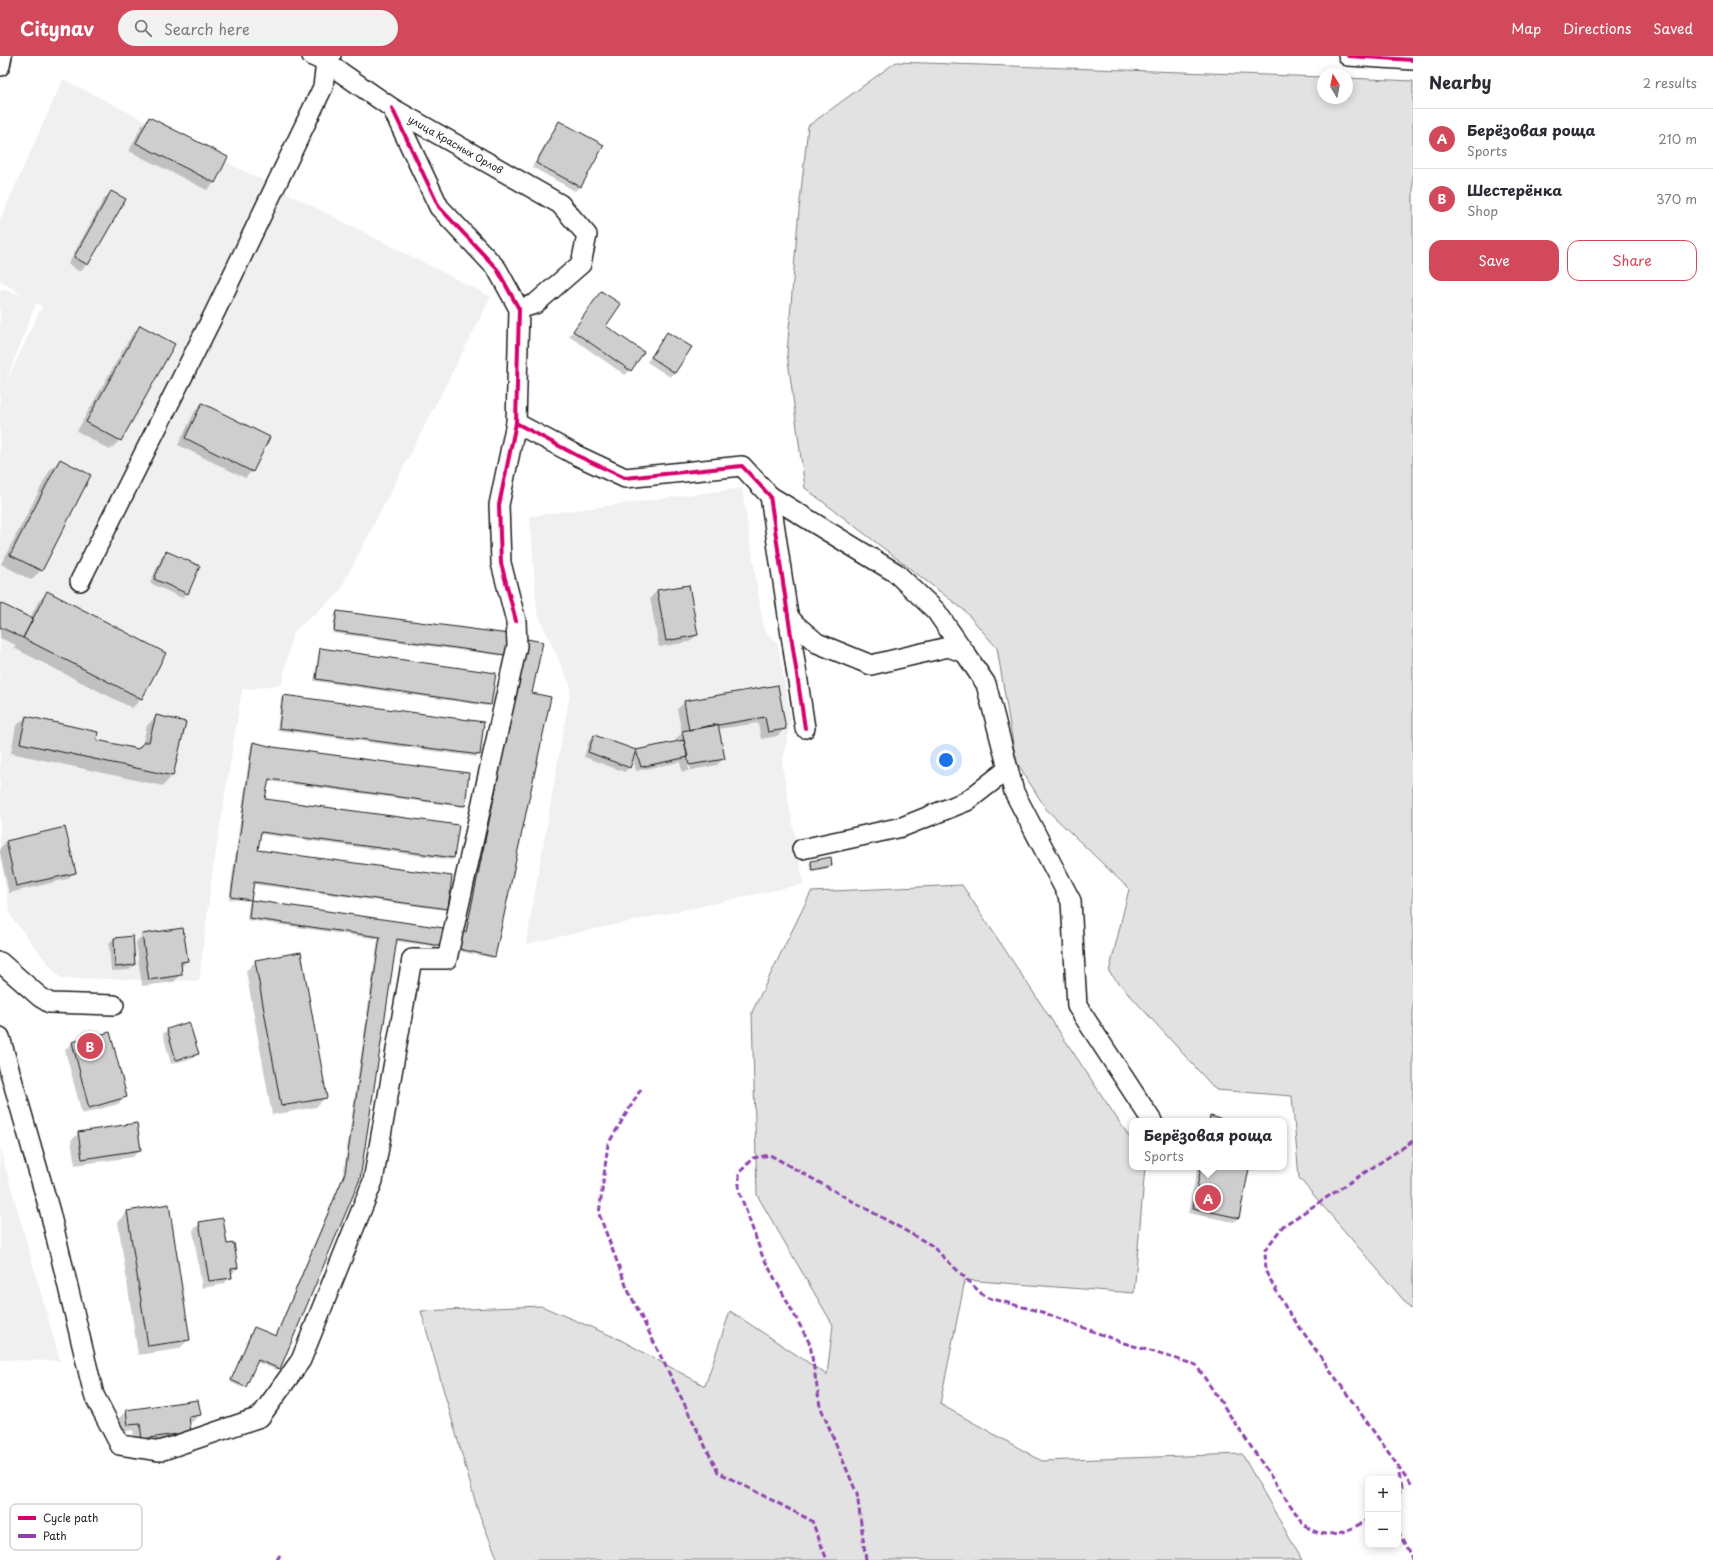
<!DOCTYPE html>
<html lang="en">
<head>
<meta charset="utf-8">
<style>
	body { margin:0; font-family:"Playpen Sans",sans-serif; background:#f2f2f3; color:#2b2b33 }
	.controls { position:absolute; right:12px; bottom:12px; display:grid; overflow:hidden; border-radius:8px; box-shadow:0 2px 10px #0003 }
	.controls button { width:36px; height:36px; display:grid; place-items:center; padding:0; border:0; border-bottom:1px solid #e1e1e2; background:#fff; color:#2b2b33; font:20px sans-serif }
	.compass { position:absolute; left:1317px; top:12px; width:36px; height:36px; border-radius:50%; background:#fff; box-shadow:0 2px 10px #0003; rotate:350deg }
	.you { position:absolute; left:946px; top:704px; width:14px; height:14px; margin:-10px; border:3px solid #fff; border-radius:50%; background:#1a73e8; box-shadow:0 0 0 6px #1a73e833 }
	.badge { display:grid; place-items:center; width:26px; height:26px; border-radius:50%; background:#d1495b; color:#fff; font-size:13px; font-weight:700 }
	.pin { position:absolute; translate:-50% -50%; border:2px solid #fff; box-shadow:0 1px 4px #0006 }
	.popup { position:absolute; left:1129px; top:1062px; width:158px; height:52px; box-sizing:border-box; display:grid; place-content:center; border-radius:8px; background:#fff; filter:drop-shadow(0 1px 3px #0005); font-size:13px; white-space:nowrap; color:#7c7c81 }
	.popup b { font-size:15px; color:#2b2b33 }
	.popup::after { content:''; position:absolute; left:50%; top:100%; margin-left:-8px; border:8px solid transparent; border-top-color:#fff }
	.list { margin:0; padding:0; list-style:none }
	h2 { display:flex; justify-content:space-between; align-items:center; height:52px; margin:0; padding:0 16px; font-size:17px }
	h2 small { font-size:13px; font-weight:400; color:#7c7c81 }
	.list li { display:grid; grid-template-columns:26px 1fr auto; gap:12px; align-items:center; box-sizing:border-box; height:60px; padding:0 16px; border-top:1px solid #e1e1e2 }
	.list b { display:block; font-size:15px; white-space:nowrap }
	.list p { margin:0; font-size:13px; white-space:nowrap; color:#7c7c81 }
	.list em { font-size:13px; font-style:normal; color:#7c7c81 }
	.actions { display:flex; gap:8px; padding:12px 16px }
	.actions a { flex:1; padding:9px 0; border:1px solid #d1495b; border-radius:12px; text-align:center; font-size:14px; color:#d1495b }
	.actions .main { background:#d1495b; color:#fff }
	.icon { flex:none; width:22px; height:22px; fill:none; stroke:currentColor; stroke-width:2; stroke-linecap:round; stroke-linejoin:round }
	.map { position:relative; flex:none; width:1413px; height:1504px; overflow:hidden }
	header { display:flex; align-items:center; gap:24px; box-sizing:border-box; height:56px; padding:0 20px; background:#d1495b; color:#fff }
	header strong { font-size:19px }
	nav { display:flex; gap:22px; margin-inline-start:auto; font-size:14px }
	.search { width:280px; height:36px; background:#f2f2f3; display:flex; align-items:center; gap:10px; box-sizing:border-box; padding:0 14px; border-radius:22px; color:#7c7c81; font-size:15px }
	main { display:flex }
	aside { flex:1; background:#fff }
	.map>svg:first-child { display:block }
	.built { fill:#f0f0f0; fill-rule:evenodd }
	.green { fill:#e2e2e2; stroke:#7f7f7f }
	.shadow { fill:#0003; fill-rule:evenodd }
	.building { fill:#cecece; stroke:#1c1c1c }
	.lines { fill:none; stroke-linecap:round; stroke-linejoin:round }
	.minor-casing { stroke:#1c1c1c; stroke-width:22 }
	.minor { stroke:#fff; stroke-width:19 }
	.quiet { stroke:#8e44ad; stroke-width:3; stroke-dasharray:6 3; stroke-linecap:butt }
	.cycleway-casing { stroke:#fff; stroke-width:6 }
	.cycleway { stroke:#d6006c; stroke-width:4 }
	.labels { text-anchor:middle; stroke-width:3.5; stroke-linejoin:round; paint-order:stroke }
	.street-label { font-size:10px; fill:#1c1c1c; stroke:#fff }
	.key { fill:#fff; stroke:#bbb; stroke-width:1 }
	.key-label { font-size:11px; fill:#1c1c1c }
</style>
</head>
<body>
<header>
<strong>Citynav</strong>
<div class="search"><svg class="icon" aria-label="search" viewBox="0 0 24 24"><circle cx="10" cy="10" r="6"/><path d="M15 15l6 6"/></svg>Search here</div>
<nav><a>Map</a><a>Directions</a><a>Saved</a></nav>
</header>
<main>
<div class="map">
<svg width="1413" height="1504" viewBox="0 0 1413 1504">
	<rect width="100%" height="100%" fill="#fff"/>
	<filter id="ink" filterUnits="userSpaceOnUse"><feTurbulence type="fractalNoise" baseFrequency=".025" numOctaves="2"/><feDisplacementMap in="SourceGraphic" scale="8" xChannelSelector="R" yChannelSelector="G"/><feConvolveMatrix kernelMatrix="1 2 1 2 8 2 1 2 1" color-interpolation-filters="sRGB"/></filter>
	<g filter="url(#ink)">
		<!-- built -->
		<path class="built" d="M 63,23 L 491,241 L 338,538 L 293,576 L 282,628 L 242,634 L 213,813 L 199,925 L 60,922 L 11,861 L 0,801 L 0,233 L 23,239 L 0,225 L 0,164 ZM 36,247 L 42,250 L 4,331 Z
			M 742,432 L 764,574 L 778,589 L 791,663 L 782,709 L 804,828 L 526,888 L 571,631 L 537,556 L 530,460 Z
			M 0,1092 L 60,1305 L 0,1304 Z"/>
		<!-- green -->
		<path class="green" d="M 896,6 L 1323,21 L 1323,42 L 1347,42 L 1347,22 L 1413,25 L 1413,1255 L 1299,1122 L 1292,1040 L 1216,1034 L 1109,916 L 1129,833 L 1046,753 L 1016,705 L 997,592 L 964,554 L 805,432 L 787,297 L 798,164 L 808,70 Z
			M 962,829 L 1132,1085 L 1132,1111 L 1145,1111 L 1134,1237 L 965,1224 L 940,1348 L 1042,1405 L 1242,1398 L 1302,1504 L 498,1504 L 478,1455 L 421,1255 L 541,1250 L 619,1283 L 705,1330 L 730,1255 L 827,1319 L 833,1269 L 757,1139 L 752,956 L 811,836 Z"/>
		<!-- shadow -->
		<path class="shadow" d="M 149,62 L 227,101 L 214,127 L 207,134 L 129,95 L 142,69 Z
			M 560,66 L 580,130 L 575,135 L 532,111 L 555,71 Z
			M 112,136 L 87,208 L 80,216 L 68,208 L 104,143 Z
			M 601,236 L 604,270 L 630,314 L 625,319 L 569,280 Z
			M 140,270 L 120,384 L 110,394 L 77,375 L 131,280 Z
			M 667,277 L 675,317 L 670,321 L 647,306 Z
			M 202,348 L 252,415 L 245,422 L 178,389 L 195,355 Z
			M 60,404 L 41,514 L 31,524 L 1,508 L 50,414 Z
			M 166,496 L 187,537 L 182,542 L 150,527 L 162,500 Z
			M 657,535 L 697,579 L 689,586 L 659,591 L 650,542 Z
			M 47,537 L 141,643 L 132,652 L 14,592 L 16,589 L 0,582 L 0,548 L 30,562 L 38,546 Z
			M 337,556 L 505,598 L 503,600 L 332,577 L 335,558 Z
			M 528,584 L 531,638 L 494,900 L 492,902 L 454,894 L 465,876 L 526,586 Z
			M 321,593 L 490,648 L 488,650 L 314,625 L 319,595 Z
			M 777,630 L 785,673 L 777,680 L 761,683 L 758,667 L 718,673 L 724,702 L 717,709 L 682,716 L 680,706 L 636,715 L 633,701 L 629,711 L 625,716 L 584,701 L 589,685 L 594,680 L 636,695 L 676,686 L 676,683 L 682,677 L 677,653 L 685,646 ZM 688,699 L 691,714 L 689,715 L 687,701 Z
			M 283,640 L 479,699 L 477,701 L 277,674 L 281,642 Z
			M 156,660 L 172,720 L 163,730 L 11,697 L 16,670 L 26,661 L 95,684 L 137,694 L 142,689 L 147,670 Z
			M 253,687 L 464,749 L 462,751 L 267,725 L 264,744 L 453,802 L 451,804 L 260,778 L 257,795 L 447,852 L 445,854 L 252,828 L 250,843 L 248,845 L 229,843 L 251,689 Z
			M 6,786 L 75,816 L 67,823 L 9,837 L 0,797 L 0,792 Z
			M 811,806 L 831,810 L 829,812 L 811,815 L 809,808 Z
			M 251,845 L 440,889 L 438,891 L 395,885 L 359,1123 L 279,1312 L 277,1314 L 256,1306 L 243,1332 L 230,1326 L 252,1274 L 254,1272 L 275,1281 L 343,1120 L 378,883 L 247,864 L 249,847 Z
			M 143,879 L 187,905 L 180,912 L 181,918 L 174,926 L 142,930 L 136,886 Z
			M 114,883 L 134,909 L 129,914 L 111,915 L 109,887 Z
			M 256,905 L 326,1041 L 316,1051 L 272,1059 L 246,915 Z
			M 167,974 L 197,997 L 193,1002 L 171,1008 L 163,978 Z
			M 109,977 L 126,1041 L 118,1048 L 82,1058 L 65,994 L 72,987 Z
			M 79,1077 L 140,1094 L 133,1101 L 75,1109 L 71,1084 Z
			M 1198,1111 L 1233,1111 L 1239,1161 L 1234,1166 L 1188,1157 Z
			M 127,1156 L 189,1283 L 179,1293 L 138,1299 L 118,1166 Z
			M 200,1167 L 226,1189 L 237,1212 L 224,1228 L 202,1232 L 193,1174 Z
			M 198,1345 L 200,1359 L 192,1366 L 189,1366 L 183,1383 L 135,1390 L 133,1374 L 121,1376 L 119,1362 L 126,1355 Z"/>
		<!-- building -->
		<path class="building" d="M 149,61 L 228,101 L 215,127 L 136,87 Z
			M 559,65 L 604,89 L 581,131 L 536,107 Z
			M 111,135 L 126,143 L 88,209 L 74,201 Z
			M 601,235 L 621,248 L 606,270 L 644,296 L 631,315 L 573,275 Z
			M 140,269 L 175,288 L 121,385 L 86,366 Z
			M 667,276 L 692,291 L 675,317 L 651,301 Z
			M 202,347 L 270,381 L 253,416 L 185,382 Z
			M 60,403 L 91,419 L 42,515 L 10,499 Z
			M 166,495 L 200,510 L 188,538 L 154,523 Z
			M 689,529 L 698,579 L 666,585 L 657,534 Z
			M 47,535 L 166,597 L 142,643 L 23,582 Z
			M 0,547 L 33,563 L 23,582 L 0,571 Z
			M 337,555 L 509,578 L 506,599 L 334,575 Z
			M 527,583 L 543,586 L 532,637 L 551,641 L 495,901 L 455,892 L 459,874 L 466,876 Z
			M 320,592 L 496,617 L 491,649 L 316,623 Z
			M 778,629 L 786,673 L 768,676 L 765,661 L 689,674 L 684,645 Z
			M 283,639 L 484,666 L 480,699 L 279,672 Z
			M 156,659 L 186,666 L 173,720 L 20,687 L 26,660 L 98,676 L 97,684 L 138,693 L 144,686 L 149,686 Z
			M 718,668 L 725,703 L 689,709 L 682,675 Z
			M 594,679 L 636,694 L 630,712 L 588,696 Z
			M 684,684 L 688,701 L 641,711 L 636,694 Z
			M 253,686 L 273,691 L 469,717 L 465,750 L 269,723 L 265,743 L 459,769 L 454,802 L 261,776 L 258,794 L 452,820 L 448,853 L 254,826 L 251,844 L 231,841 Z
			M 65,771 L 76,817 L 16,830 L 6,785 Z
			M 831,801 L 832,810 L 812,814 L 811,805 Z
			M 251,844 L 444,872 L 441,890 L 397,883 L 360,1123 L 280,1313 L 258,1304 L 246,1331 L 231,1324 L 254,1271 L 276,1280 L 345,1117 L 380,881 L 249,862 Z
			M 183,872 L 188,905 L 181,906 L 182,919 L 149,924 L 142,878 Z
			M 133,880 L 135,909 L 115,911 L 114,882 Z
			M 301,896 L 327,1042 L 281,1050 L 255,904 Z
			M 189,966 L 199,998 L 176,1004 L 167,973 Z
			M 110,976 L 127,1041 L 89,1052 L 72,986 Z
			M 1210,1060 L 1229,1065 L 1209,1065 Z
			M 137,1067 L 141,1094 L 82,1103 L 78,1076 Z
			M 1201,1111 L 1238,1111 L 1249,1113 L 1239,1162 L 1193,1152 Z
			M 169,1148 L 190,1284 L 148,1290 L 127,1155 Z
			M 223,1162 L 227,1188 L 234,1187 L 238,1212 L 231,1213 L 232,1222 L 209,1225 L 199,1166 Z
			M 198,1344 L 201,1359 L 189,1361 L 191,1376 L 142,1383 L 140,1368 L 128,1369 L 126,1354 Z"/>
		<g class="lines">
			<!-- minor casing -->
			<g class="minor-casing">
				<g id="minor">
					<path id="s1" d="M 312,0 L 326,6 L 392,52 L 560,148 L 587,179 L 581,208 L 535,248 L 519,253"/>
					<path d="M 1348,0 L 1413,4"/>
					<path d="M 0,10 L 2,0"/>
					<path d="M 516,367 L 578,400 L 625,422 L 742,410 L 770,440 L 805,672"/>
					<path d="M 770,440 L 896,517 L 936,555 L 965,597"/>
					<path d="M 80,525 L 215,256 L 323,31 L 326,6 L 331,0"/>
					<path d="M 788,560 L 796,569 L 817,587 L 871,609 L 948,591 L 965,597 L 986,628 L 1014,736 L 1071,845 L 1077,950 L 1152,1065"/>
					<path d="M 802,793 L 902,771 L 967,745 L 1008,713"/>
					<path d="M 0,906 L 40,941 L 50,947 L 114,949"/>
					<path d="M 0,981 L 50,1156 L 94,1339 L 120,1389 L 160,1395 L 260,1361 L 301,1304 L 373,1125 L 412,903 L 447,903 L 517,590 L 516,565 L 501,507 L 499,449 L 516,367 L 519,253 L 497,213 L 439,151 L 392,52"/>
				</g>
			</g>
			<!-- minor -->
			<use href="#minor" class="minor"/>
			<!-- quiet -->
			<path class="quiet" d="M 641,1033 L 608,1088 L 599,1158 L 627,1232 L 718,1416 L 812,1465 L 827,1504
				M 1413,1085 L 1283,1170 L 1265,1194 L 1266,1216 L 1286,1252 L 1413,1431
				M 1398,1440 L 1402,1431 L 1398,1413
				M 1398,1475 L 1413,1504
				M 277,1504 L 280,1499
				M 866,1504 L 857,1438 L 820,1350 L 810,1288 L 762,1199 L 739,1135 L 739,1117 L 753,1102 L 770,1099 L 931,1189 L 985,1241 L 1042,1256 L 1124,1287 L 1196,1309 L 1301,1465 C 1305,1468 1309,1474 1314,1475 C 1332,1483 1353,1473 1368,1463"/>
			<!-- cycleway casing -->
			<g class="cycleway-casing">
				<path id="cycleway" d="M 1348,0 L 1413,4
					M 392,52 L 439,151 L 497,213 L 519,253 L 516,367 L 499,449 L 501,507 L 516,565
					M 516,367 L 578,400 L 625,422 L 742,410 L 770,440 L 805,672"/>
			</g>
			<!-- cycleway -->
			<use href="#cycleway" class="cycleway"/>
		</g>
	</g>
	<g class="labels">
		<!-- street labels -->
		<g class="street-label">
			<text dy="4" stroke="none"><textPath href="#s1" startOffset="169">улица Красных Орлов</textPath></text>
		</g>
	</g>
	<!-- legend -->
	<rect x="10" y="1448" width="132" height="46" rx="6" class="key"/>
	<rect x="18" y="1460" width="18" height="4" fill="#d6006c"/>
	<rect x="18" y="1478" width="18" height="4" fill="#8e44ad"/>
	<g class="key-label">
		<text x="43" y="1466">Cycle path</text>
		<text x="43" y="1484">Path</text>
	</g>
</svg>
<div class="controls">
<button>+</button>
<button>−</button>
</div>
<svg class="compass" viewBox="-18 -18 36 36"><path d="M0-13l5 13h-10z" fill="#e53935"/><path d="M0 13l5-13h-10z" fill="#7c7c81"/></svg>
<div class="you"></div>
<div class="pin badge" style="left:1208px;top:1142px">A</div>
<div class="popup"><b>Берёзовая роща</b>Sports</div>
<div class="pin badge" style="left:90px;top:990px">B</div>
</div>
<aside>
<h2>Nearby<small>2 results</small></h2>
<ul class="list">
<li><span class="badge">A</span><div><b>Берёзовая роща</b><p>Sports</p></div><em>210 m</em></li>
<li><span class="badge">B</span><div><b>Шестерёнка</b><p>Shop</p></div><em>370 m</em></li>
</ul>
<div class="actions"><a class="main">Save</a><a>Share</a></div>
</aside>
</main>
</body>
</html>
